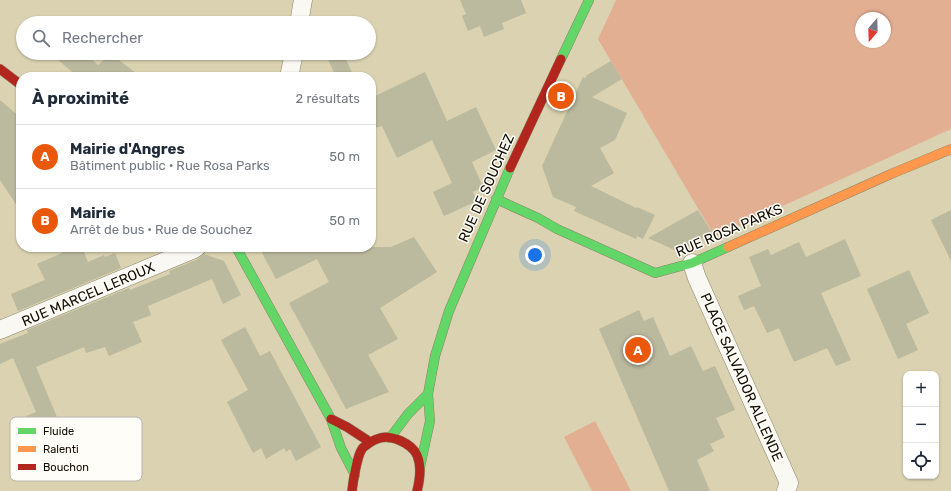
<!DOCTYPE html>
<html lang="fr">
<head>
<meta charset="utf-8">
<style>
	body { margin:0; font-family:Rubik,sans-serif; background:#f6f6f7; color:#1f2937 }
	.controls { position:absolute; right:12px; bottom:12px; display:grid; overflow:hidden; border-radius:8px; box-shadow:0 1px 3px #0004 }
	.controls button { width:36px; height:36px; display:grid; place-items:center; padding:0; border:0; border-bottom:1px solid #e0e1e3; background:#fff; color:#1f2937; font:20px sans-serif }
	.compass { position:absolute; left:855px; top:12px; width:36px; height:36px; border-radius:50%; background:#fff; box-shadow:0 1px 3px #0004; rotate:199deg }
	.you { position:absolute; left:535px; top:255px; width:14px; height:14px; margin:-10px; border:3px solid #fff; border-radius:50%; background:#1a73e8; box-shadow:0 0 0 6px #1a73e833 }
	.badge { display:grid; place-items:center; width:26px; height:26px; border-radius:50%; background:#ea580c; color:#fff; font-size:13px; font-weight:700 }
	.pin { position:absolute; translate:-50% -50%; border:2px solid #fff; box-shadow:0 1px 4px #0006 }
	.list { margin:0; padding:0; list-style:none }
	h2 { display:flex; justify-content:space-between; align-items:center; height:52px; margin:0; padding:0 16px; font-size:17px }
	h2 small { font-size:13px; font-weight:400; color:#747a83 }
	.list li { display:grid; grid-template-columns:26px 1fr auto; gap:12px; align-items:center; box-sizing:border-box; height:64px; padding:0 16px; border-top:1px solid #e0e1e3 }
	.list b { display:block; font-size:15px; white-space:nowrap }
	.list p { margin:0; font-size:13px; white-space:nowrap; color:#747a83 }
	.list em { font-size:13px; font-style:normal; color:#747a83 }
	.icon { flex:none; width:22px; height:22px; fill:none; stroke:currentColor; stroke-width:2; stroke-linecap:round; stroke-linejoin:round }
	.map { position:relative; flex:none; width:951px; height:491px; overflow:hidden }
	.search { position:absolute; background:#fff; box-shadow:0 1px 3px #0004; left:16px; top:16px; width:360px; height:44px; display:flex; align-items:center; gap:10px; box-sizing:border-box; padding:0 14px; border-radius:22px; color:#747a83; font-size:15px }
	.panel { position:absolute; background:#fff; box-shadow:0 1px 3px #0004; left:16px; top:72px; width:360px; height:180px; border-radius:16px }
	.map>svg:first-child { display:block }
	.green { fill:#e3af93; fill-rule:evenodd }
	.building { fill:#bbb99e }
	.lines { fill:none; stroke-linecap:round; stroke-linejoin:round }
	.street-casing { stroke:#8b856a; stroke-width:19 }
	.fast-casing { stroke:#8b856a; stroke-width:10 }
	.slow-casing { stroke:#8b856a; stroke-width:10 }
	.jam-casing { stroke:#8b856a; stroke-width:10 }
	.street { stroke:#f9f8f3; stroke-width:18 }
	.fast { stroke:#63d668; stroke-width:9 }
	.slow { stroke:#ff974d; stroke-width:9 }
	.jam { stroke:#b3261e; stroke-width:9 }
	.labels { text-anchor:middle; stroke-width:3; stroke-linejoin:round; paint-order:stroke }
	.street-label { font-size:14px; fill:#110b00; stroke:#fefdf7 }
	.key { fill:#fefdf7; stroke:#b7b4ad; stroke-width:1 }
	.key-label { font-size:11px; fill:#110b00 }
</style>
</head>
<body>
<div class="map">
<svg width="951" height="491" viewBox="0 0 951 491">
	<rect width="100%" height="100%" fill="#dad2b0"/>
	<!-- green -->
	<path class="green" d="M 616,0 L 951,0 L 951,129 L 715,237 L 598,39 ZM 861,18 L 885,18 L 885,42 L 861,42 Z
		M 595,421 L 631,491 L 592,491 L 564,437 Z"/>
	<!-- building -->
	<path class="building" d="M 460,0 L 521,0 L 526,13 L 502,23 L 504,29 L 484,37 L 480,26 L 468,31 L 462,16 L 466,14 Z
		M 50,53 L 84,53 L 98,65 L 111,54 L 141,77 L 78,77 Z
		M 325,53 L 343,53 L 354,77 L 336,77 Z
		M 611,61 L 622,79 L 592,97 L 627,113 L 615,140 L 600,148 L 614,173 L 591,186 L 636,208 L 637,207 L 655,215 L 643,239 L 637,236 L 636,239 L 574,211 L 576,207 L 553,197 L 542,166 L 583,77 L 585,78 L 587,75 Z
		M 425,72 L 447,121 L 476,107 L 496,150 L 472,162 L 483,187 L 473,192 L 477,201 L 444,216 L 433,192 L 452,183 L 432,140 L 397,158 L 382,126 L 371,129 L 371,98 Z
		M 0,100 L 21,118 L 21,212 L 0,180 Z
		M 698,210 L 712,233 L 679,252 L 648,238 Z
		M 951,210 L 951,261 L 931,220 Z
		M 414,237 L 437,272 L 380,308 L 398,339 L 368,355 L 389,392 L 346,409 L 289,303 L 329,282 L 317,259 L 276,279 L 261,251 L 270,247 L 391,247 Z
		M 845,239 L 861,276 L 821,293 L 851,360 L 836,366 L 827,348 L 794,362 L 779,328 L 767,333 L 754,306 L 744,310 L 738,296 L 761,286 L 749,257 L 768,249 L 771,255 L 799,242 L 806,257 Z
		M 58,247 L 82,247 L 88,262 L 104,255 L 105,257 L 115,253 L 121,268 L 18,311 L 11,294 L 45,280 L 37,264 L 62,253 Z
		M 204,254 L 224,261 L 241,295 L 223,304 L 212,279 L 148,306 L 151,315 L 133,322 L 142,342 L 109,356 L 105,347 L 86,353 L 84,347 L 36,367 L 67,441 L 26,458 L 10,423 L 36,412 L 13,358 L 0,364 L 0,344 L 28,333 L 27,330 L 129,288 L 130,290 L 170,274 L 169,271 L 196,260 Z
		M 909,270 L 929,313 L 906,324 L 918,350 L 898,359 L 867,289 Z
		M 639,310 L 644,321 L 653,317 L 670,356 L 691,346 L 703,371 L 715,366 L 735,410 L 716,418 L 725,437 L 710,444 L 714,451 L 697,460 L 710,491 L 669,491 L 599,329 Z
		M 245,327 L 260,356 L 270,351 L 321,447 L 296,461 L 290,449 L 286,452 L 284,448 L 266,459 L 261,448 L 253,453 L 227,402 L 248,390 L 221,340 Z"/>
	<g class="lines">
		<!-- street casing -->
		<g class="street-casing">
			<path id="street" d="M 299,23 L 303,0
				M 289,77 L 294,53
				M 692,263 L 697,278 L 789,483 L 786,491
				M 0,330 L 192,250 L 197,247"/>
		</g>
		<!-- fast casing -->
		<g class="fast-casing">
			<path id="fast" d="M 561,59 L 589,0
				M 496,199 L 538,218 L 557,229 L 655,273 L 692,263 L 728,247
				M 236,247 L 331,419 L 341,448 L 355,475
				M 390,438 L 408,414 L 428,394
				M 420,467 L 430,421 L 428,394 L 435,356 L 449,311 L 510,168"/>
		</g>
		<!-- slow casing -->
		<g class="slow-casing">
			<path id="slow" d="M 728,247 L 891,174 L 951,149"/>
		</g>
		<!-- jam casing -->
		<g class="jam-casing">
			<path id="jam" d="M 0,69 L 21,85
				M 510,168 L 561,59
				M 331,419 L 347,427 L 370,442
				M 352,491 C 353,482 357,456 362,449 C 363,447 367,445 369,443 C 372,441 376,439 380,438 C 392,435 411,443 417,455 C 422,466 420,479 417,491"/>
		</g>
		<!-- street -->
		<use href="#street" class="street"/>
		<!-- fast -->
		<use href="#fast" class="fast"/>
		<!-- slow -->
		<use href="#slow" class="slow"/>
		<!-- jam -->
		<use href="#jam" class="jam"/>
	</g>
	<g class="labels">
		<!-- street labels -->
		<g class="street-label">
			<text transform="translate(486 188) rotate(-66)" y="5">RUE DE SOUCHEZ</text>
			<text transform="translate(729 230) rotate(-23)" y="5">RUE ROSA PARKS</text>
			<text transform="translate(88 294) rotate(-23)" y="5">RUE MARCEL LEROUX</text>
			<text transform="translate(742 377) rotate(66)" y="5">PLACE SALVADOR ALLENDE</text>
		</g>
	</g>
	<!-- legend -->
	<rect x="10" y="417" width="132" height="64" rx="6" class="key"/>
	<rect x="18" y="428" width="18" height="6" fill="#63d668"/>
	<rect x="18" y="446" width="18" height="6" fill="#ff974d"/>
	<rect x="18" y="464" width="18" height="6" fill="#b3261e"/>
	<g class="key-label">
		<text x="43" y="435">Fluide</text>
		<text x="43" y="453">Ralenti</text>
		<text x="43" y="471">Bouchon</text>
	</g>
</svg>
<div class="controls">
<button>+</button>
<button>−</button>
<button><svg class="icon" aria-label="locate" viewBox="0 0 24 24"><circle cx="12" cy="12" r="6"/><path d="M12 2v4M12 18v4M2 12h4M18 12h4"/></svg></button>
</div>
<svg class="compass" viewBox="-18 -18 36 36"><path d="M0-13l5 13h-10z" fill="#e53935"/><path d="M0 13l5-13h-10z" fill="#747a83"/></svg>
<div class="you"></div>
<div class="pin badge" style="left:638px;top:350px">A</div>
<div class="pin badge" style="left:561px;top:96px">B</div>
<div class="search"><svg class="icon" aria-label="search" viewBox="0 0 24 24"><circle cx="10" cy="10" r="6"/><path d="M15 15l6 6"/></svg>Rechercher</div>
<section class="panel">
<h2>À proximité<small>2 résultats</small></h2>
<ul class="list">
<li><span class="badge">A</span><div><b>Mairie d'Angres</b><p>Bâtiment public · Rue Rosa Parks</p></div><em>50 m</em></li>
<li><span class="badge">B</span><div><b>Mairie</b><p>Arrêt de bus · Rue de Souchez</p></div><em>50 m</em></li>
</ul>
</section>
</div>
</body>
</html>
